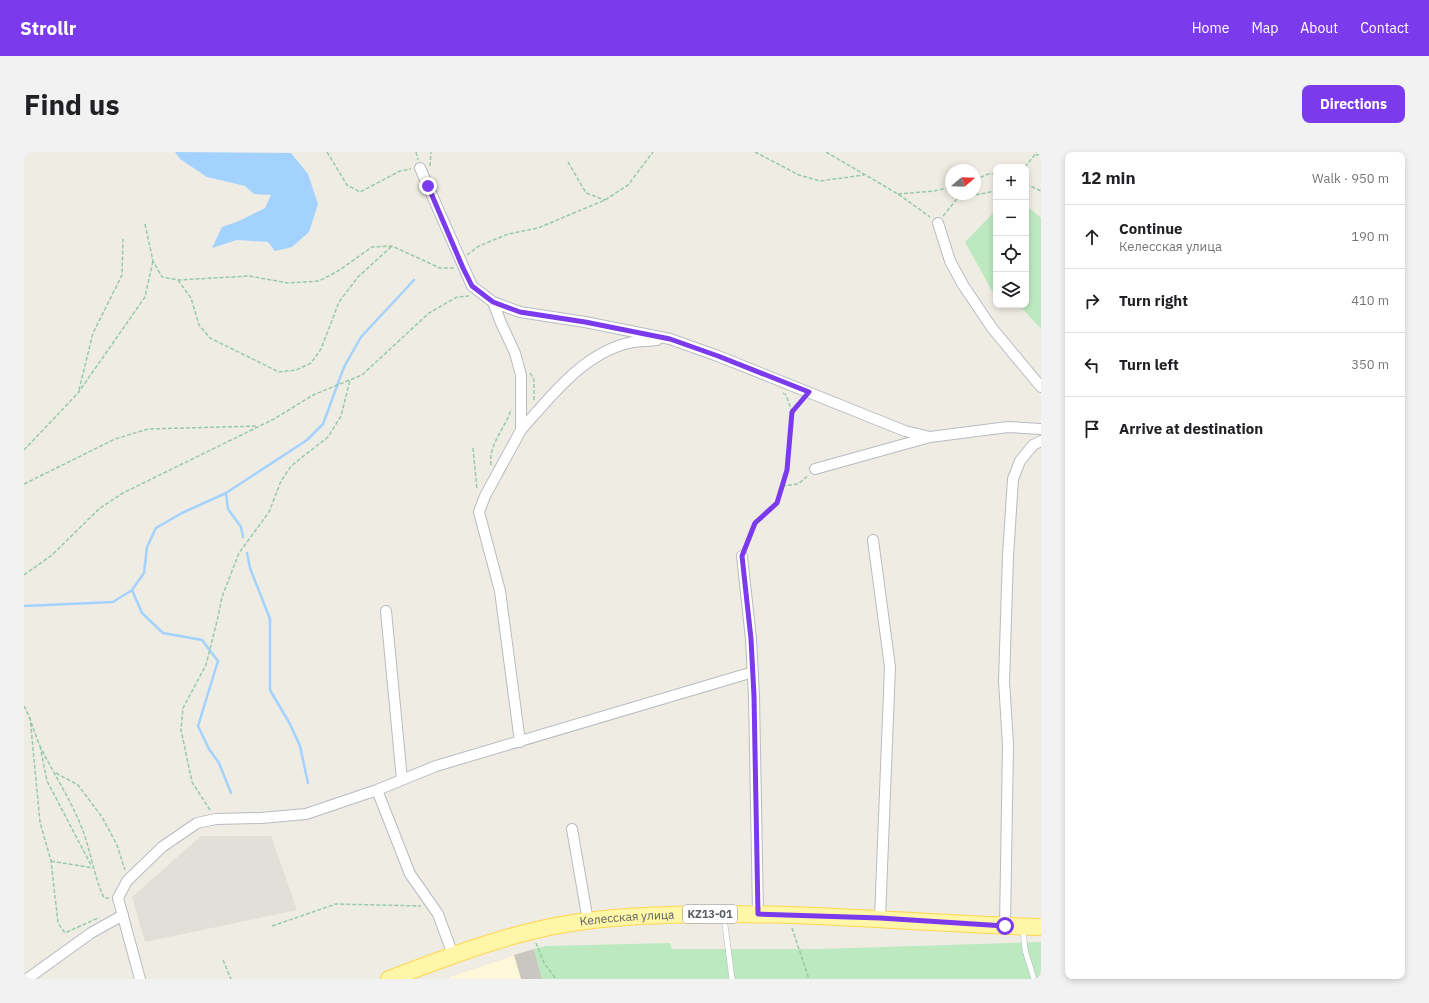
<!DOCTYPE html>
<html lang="en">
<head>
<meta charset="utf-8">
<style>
	body { margin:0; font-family:"IBM Plex Sans",sans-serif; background:#f2f2f2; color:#202124 }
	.controls { position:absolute; right:12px; top:12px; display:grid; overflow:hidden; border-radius:8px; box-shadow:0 2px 6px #0003 }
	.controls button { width:36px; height:36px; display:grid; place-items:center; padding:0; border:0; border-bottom:1px solid #e0e0e0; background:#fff; color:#202124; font:20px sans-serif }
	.compass { position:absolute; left:921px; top:12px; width:36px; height:36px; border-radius:50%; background:#fff; box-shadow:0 2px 6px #0003; rotate:71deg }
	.stop { position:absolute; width:12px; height:12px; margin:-9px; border:3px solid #7c3aed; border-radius:50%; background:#fff }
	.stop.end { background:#7c3aed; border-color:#fff; box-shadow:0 1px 4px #0008 }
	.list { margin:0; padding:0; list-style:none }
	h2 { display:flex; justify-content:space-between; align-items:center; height:52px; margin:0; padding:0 16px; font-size:17px }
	h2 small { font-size:13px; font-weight:400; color:#757577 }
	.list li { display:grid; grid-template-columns:26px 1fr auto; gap:12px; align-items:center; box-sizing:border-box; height:64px; padding:0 16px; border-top:1px solid #e0e0e0 }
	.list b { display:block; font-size:15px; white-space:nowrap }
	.list p { margin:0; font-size:13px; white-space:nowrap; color:#757577 }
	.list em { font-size:13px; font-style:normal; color:#757577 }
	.icon { flex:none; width:22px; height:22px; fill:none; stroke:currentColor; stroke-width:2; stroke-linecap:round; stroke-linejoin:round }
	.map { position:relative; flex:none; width:1017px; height:827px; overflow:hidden; border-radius:8px }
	header { display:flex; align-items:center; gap:24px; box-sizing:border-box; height:56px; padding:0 20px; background:#7c3aed; color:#fff }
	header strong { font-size:19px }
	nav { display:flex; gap:22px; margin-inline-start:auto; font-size:14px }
	.intro { display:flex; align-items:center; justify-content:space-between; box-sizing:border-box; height:96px; padding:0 24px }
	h1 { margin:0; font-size:28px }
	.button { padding:10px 18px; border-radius:8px; background:#7c3aed; color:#fff; font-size:14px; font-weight:700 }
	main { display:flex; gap:24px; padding:0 24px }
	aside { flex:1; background:#fff; border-radius:8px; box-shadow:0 2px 6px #0003 }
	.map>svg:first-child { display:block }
	.commercial { fill:#fff8d8 }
	.industrial { fill:#e0dfd8 }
	.green { fill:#bde9c0 }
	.water { fill:#a3d2ff }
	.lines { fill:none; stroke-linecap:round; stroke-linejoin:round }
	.stream { stroke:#a3d2ff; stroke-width:2.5 }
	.building { fill:#cac7c0 }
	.lane-casing { stroke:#b8bbc1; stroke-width:6 }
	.street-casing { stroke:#b8bbc1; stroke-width:12 }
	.primary-casing { stroke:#fed64e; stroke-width:18 }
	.path { stroke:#95caa7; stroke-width:1.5; stroke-dasharray:4 2; stroke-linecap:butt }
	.lane { stroke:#fff; stroke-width:5 }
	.street { stroke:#fff; stroke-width:10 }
	.primary { stroke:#fff6a8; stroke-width:16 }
	.route { stroke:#7c3aed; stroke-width:5 }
	.labels { text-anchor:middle; stroke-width:4; stroke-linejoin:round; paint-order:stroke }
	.shield { fill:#fff; stroke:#8c8f93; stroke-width:1 }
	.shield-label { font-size:11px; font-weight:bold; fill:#5b5f65 }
	.street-label { font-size:12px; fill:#5b5f65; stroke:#fff }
</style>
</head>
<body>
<header>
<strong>Strollr</strong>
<nav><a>Home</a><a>Map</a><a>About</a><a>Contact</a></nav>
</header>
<div class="intro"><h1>Find us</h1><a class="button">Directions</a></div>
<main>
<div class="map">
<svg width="1017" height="827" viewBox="0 0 1017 827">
	<rect width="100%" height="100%" fill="#efede3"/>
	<!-- commercial -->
	<path class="commercial" d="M 510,797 L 518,827 L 427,827 L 426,825 Z"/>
	<!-- industrial -->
	<path class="industrial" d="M 177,684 L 247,684 L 273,758 L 121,790 L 108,745 Z"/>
	<!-- green -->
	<path class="green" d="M 1002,53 L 1017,66 L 1017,177 L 995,153 L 1002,153 Z
		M 972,58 L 972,146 L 941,90 Z
		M 1017,790 L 1017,827 L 518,827 L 510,797 L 521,794 L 646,791 L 648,797 L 795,797 Z"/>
	<!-- water -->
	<path class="water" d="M 151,0 L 267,1 L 284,22 L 294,52 L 285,80 L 268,95 L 251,99 L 244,90 L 213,88 L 188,96 L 198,75 L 215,69 L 241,56 L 247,43 L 230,42 L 221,34 L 183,25 L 156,7 Z"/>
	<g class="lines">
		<!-- stream -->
		<path class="stream" d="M 202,341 L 204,357 L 217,375 L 219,385
			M 223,401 L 226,416 L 246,467 L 246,538 L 266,572 L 276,594 L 284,631
			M 108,438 L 118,461 L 139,481 L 178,488 L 194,509 L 174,574 L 185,597 L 195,611 L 207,641
			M 0,454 L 89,450 L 108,438 L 120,421 L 123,395 L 132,376 L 158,361 L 202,341 L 283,288 L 299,272 L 320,215 L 337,185 L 390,128"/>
	</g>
	<!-- building -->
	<path class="building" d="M 510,797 L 518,827 L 497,827 L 490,803 Z"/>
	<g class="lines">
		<!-- lane casing -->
		<g class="lane-casing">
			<path id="lane" d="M 700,765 L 708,827
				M 999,777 L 1001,798 L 1010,827"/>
		</g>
		<!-- street casing -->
		<g class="street-casing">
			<path id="street" d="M 396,16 L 448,134 L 469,150 L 496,160 L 561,170 L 646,187 L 694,204 L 881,279 L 906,285 L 984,275 L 1017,277
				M 914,71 L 926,109 L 939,133 L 968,176 L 1017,235
				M 469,150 L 477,171 L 491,201 L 497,223 L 497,278 L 461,344 L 455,360 L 476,439 L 496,590
				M 497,278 C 527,244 561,199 609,190 C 617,189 625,189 633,188
				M 791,317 L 906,285
				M 849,388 L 866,515 L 856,766
				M 718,404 L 727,487 L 730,544 L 734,761
				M 362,459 L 378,628
				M 353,638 L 386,722 L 414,762 L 429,803
				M 548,677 L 564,769
				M 981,774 L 984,593 L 980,529 L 984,404 L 989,327 L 996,309 L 1009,293 L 1017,289
				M 3,827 L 67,781 L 99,763
				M 116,827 L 94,746 L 103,729 L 138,695 L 173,671 L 192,667 L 237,666 L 282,662 L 353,638 L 412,614 L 729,520"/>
		</g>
		<!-- primary casing -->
		<g class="primary-casing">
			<g id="primary">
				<path id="s1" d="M 365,827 C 421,806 477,784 536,773 C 585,764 635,763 685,762 C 796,761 906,772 1017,775"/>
			</g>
		</g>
		<!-- path -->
		<path class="path" d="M 303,0 L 323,33 L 336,40 L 376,19 L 387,17
			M 392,0 L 394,8
			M 731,0 L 775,23 L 796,29 L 840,23
			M 802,0 L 874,42 L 906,65
			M 1012,3 L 1017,2
			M 544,10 L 562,41 L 581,48
			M 406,14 L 407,0
			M 1001,15 L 1013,0
			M 951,28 L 964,22 L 972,22
			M 1002,32 L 1017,39
			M 874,42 L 910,39 L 927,35
			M 934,46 L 972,39
			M 919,64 L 937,42
			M 121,72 L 129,109 L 138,125 L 154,128 L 225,124 L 264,131 L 295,129 L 314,119 L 348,95 L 368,94 L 416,116 L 431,116
			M 443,103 L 455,94 L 484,82 L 514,76 L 581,48 L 604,33 L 629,0
			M 154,128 L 167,146 L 175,173 L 186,186 L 255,220 L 272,218 L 287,211 L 297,197 L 315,150 L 334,125 L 368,94
			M 506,221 L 510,228 L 510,249
			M 55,238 L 69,181 L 98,123 L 99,87
			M 759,241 L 762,243 L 768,260
			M 449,296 L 453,338
			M 0,298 L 54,241 L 121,145 L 129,109
			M 467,313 C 464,292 482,276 487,257
			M 0,332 L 91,287 L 124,277 L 234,274
			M 758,334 L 774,332 L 785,323
			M 722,395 L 731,371 L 753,351 L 763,318 L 768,260 L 778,247
			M 0,423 L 28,403 L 76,356 L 99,341 L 250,267 L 289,243 L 338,223 L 405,161 L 433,145 L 445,144
			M 0,554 C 7,567 10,580 16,594 C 30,623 47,647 59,679 C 67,701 70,724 80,746 L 85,746
			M 6,565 L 16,670 L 27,709 L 34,771 L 41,781 L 74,766
			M 16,594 L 23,629 L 67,713
			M 32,621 L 54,633 L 78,665 L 93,693 L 101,718
			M 186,658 L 168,630 L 157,578 L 159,556 L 182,513 L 194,465 L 198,445 L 215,401 L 245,360 L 257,329 L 267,314 L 304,285 L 317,264 L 326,228
			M 27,709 L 69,716
			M 248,774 L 312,752 L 397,754
			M 768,776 L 785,827
			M 512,791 L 520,811 L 532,827
			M 199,808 L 207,827"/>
		<!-- lane -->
		<use href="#lane" class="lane"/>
		<!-- street -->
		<use href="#street" class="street"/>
		<!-- primary -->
		<use href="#primary" class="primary"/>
	</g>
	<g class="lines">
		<!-- route -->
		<path class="route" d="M 404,34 L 439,116 L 448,134 L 469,150 L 496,160 L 561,170 L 646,187 L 694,204 L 785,240 L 768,260 L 763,318 L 753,351 L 731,371 L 718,404 L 727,487 L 730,544 L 734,762 L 856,766 L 981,774"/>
	</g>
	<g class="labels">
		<!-- shield labels -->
		<rect class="shield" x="659" y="753" width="54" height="18" rx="3"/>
		<g class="shield-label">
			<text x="686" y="766">KZ13-01</text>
		</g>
		<!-- street labels -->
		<g class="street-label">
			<text dy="4" stroke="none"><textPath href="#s1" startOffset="247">Келесская улица</textPath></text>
		</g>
	</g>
</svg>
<div class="controls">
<button>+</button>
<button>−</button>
<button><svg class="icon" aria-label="locate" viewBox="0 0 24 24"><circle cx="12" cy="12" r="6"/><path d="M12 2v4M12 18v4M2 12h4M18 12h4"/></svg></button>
<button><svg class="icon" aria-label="layers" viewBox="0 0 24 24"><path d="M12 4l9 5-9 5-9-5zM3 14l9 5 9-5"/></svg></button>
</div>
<svg class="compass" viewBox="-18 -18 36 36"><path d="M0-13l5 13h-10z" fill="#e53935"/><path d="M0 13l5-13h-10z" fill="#757577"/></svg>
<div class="stop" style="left:981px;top:774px"></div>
<div class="stop end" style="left:404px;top:34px"></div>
</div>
<aside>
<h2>12 min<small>Walk · 950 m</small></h2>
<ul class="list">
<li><svg class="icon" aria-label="ahead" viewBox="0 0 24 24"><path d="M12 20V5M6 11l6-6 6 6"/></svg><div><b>Continue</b><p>Келесская улица</p></div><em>190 m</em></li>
<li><svg class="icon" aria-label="right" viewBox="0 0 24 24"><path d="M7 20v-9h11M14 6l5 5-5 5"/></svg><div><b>Turn right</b></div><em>410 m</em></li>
<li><svg class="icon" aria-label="left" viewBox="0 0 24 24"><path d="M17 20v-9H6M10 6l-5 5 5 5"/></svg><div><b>Turn left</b></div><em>350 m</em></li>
<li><svg class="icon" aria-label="arrive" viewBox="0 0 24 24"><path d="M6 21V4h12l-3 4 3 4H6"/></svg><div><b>Arrive at destination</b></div></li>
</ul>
</aside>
</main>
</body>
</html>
